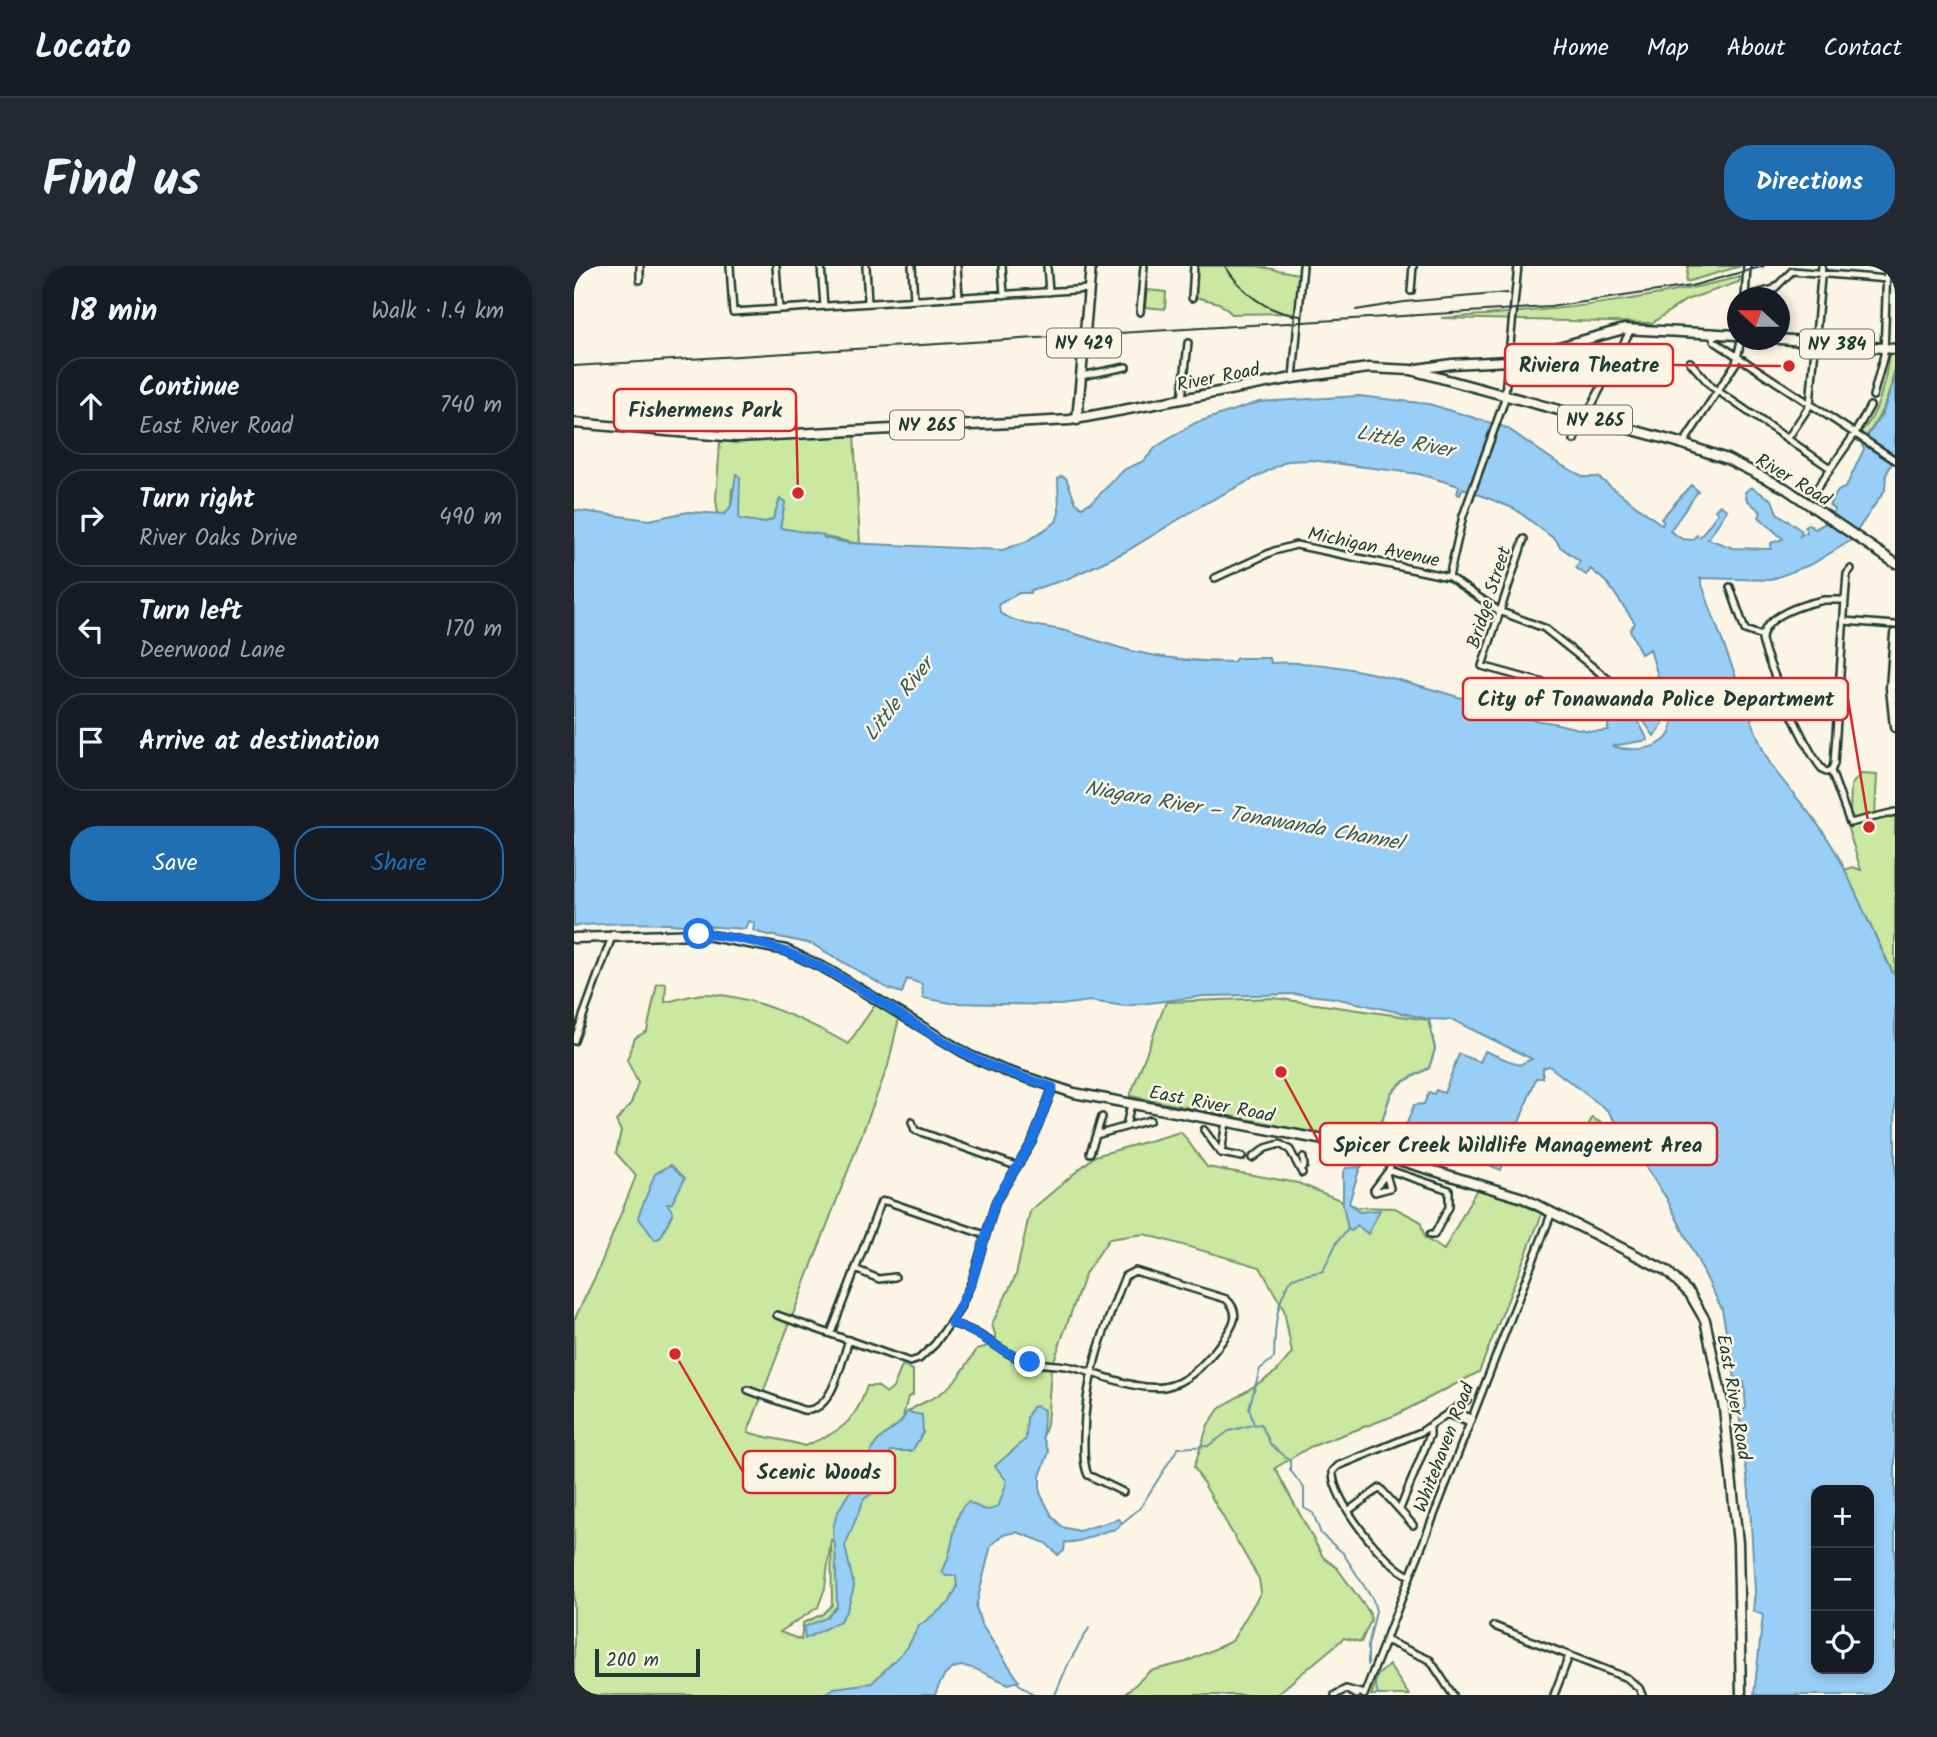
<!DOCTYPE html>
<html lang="en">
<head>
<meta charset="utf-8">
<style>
	body { margin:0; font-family:Kalam,sans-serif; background:#242831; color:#f1f3f6 }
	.controls { position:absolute; right:21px; bottom:21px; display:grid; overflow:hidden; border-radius:14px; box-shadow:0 4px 10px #0003 }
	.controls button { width:63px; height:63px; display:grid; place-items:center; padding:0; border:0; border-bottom:2px solid #363941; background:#171b24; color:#f1f3f6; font:35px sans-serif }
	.compass { position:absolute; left:1153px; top:21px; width:63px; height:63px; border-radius:50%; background:#171b24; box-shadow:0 4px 10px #0003; rotate:291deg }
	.scale { position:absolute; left:21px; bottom:18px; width:105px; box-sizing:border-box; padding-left:7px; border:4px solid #1f3d34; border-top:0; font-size:19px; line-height:24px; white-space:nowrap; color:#1f3d34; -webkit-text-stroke:5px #fcf5e5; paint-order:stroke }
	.stop { position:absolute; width:21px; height:21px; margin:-16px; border:5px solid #1a73e8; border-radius:50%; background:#fff }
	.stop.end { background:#1a73e8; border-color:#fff; box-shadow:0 2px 7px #0008 }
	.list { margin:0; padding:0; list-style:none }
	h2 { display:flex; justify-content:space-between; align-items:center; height:91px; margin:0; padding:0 28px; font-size:30px }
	h2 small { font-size:23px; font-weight:400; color:#9ea1a6 }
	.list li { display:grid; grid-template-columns:46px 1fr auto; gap:21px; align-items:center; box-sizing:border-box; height:98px; margin:0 14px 14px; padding:0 14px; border:2px solid #363941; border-radius:28px }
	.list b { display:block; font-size:26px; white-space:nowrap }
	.list p { margin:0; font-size:23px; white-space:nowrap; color:#9ea1a6 }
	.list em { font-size:23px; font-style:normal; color:#9ea1a6 }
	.actions { display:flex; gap:14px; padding:21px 28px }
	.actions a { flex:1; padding:16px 0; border:2px solid #1f6fb2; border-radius:28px; text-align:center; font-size:24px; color:#1f6fb2 }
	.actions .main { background:#1f6fb2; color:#fff }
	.icon { flex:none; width:38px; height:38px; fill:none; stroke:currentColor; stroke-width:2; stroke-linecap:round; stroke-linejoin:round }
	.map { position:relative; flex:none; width:1321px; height:1429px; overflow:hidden; border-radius:28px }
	header { display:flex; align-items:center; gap:42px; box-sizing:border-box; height:98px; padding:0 35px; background:#171b24; border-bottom:2px solid #363941 }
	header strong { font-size:33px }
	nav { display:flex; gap:38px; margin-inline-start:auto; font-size:24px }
	.intro { display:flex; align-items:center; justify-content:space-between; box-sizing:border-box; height:168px; padding:0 42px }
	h1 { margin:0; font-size:49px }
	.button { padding:18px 32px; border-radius:28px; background:#1f6fb2; color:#fff; font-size:24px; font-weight:700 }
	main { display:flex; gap:42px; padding:0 42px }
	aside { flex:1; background:#171b24; border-radius:28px; box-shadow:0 4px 10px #0003 }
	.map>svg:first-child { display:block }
	.green { fill:#cae8a0; stroke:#74926a; stroke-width:2; fill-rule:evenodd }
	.water { fill:#99cff7; stroke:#6895a9; stroke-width:2; fill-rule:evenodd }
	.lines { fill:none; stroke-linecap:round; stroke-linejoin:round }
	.stream { stroke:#6895a9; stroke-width:2 }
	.minor-casing { stroke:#1f3d34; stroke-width:10 }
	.major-casing { stroke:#1f3d34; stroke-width:13 }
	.minor { stroke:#fcf5e5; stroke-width:5 }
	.major { stroke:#fcf5e5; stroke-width:8 }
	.rail { stroke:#1f3d34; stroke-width:2 }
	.route { stroke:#1a73e8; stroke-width:9 }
	.labels { text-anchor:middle; stroke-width:5; stroke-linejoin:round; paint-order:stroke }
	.shield { fill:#fcf5e5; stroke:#617469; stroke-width:2 }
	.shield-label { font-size:18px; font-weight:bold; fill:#1f3d34 }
	.street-label { font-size:19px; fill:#1f3d34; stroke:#fcf5e5 }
	.water-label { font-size:21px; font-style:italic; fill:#375a5b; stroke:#fcf5e5 }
	.leader { fill:none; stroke:#d62828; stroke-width:2.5 }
	.callout-dot { fill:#d62828; stroke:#fcf5e5; stroke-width:2.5 }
	.callout { fill:#fcf5e5; stroke:#d62828; stroke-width:2.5 }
	.callout-label { font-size:21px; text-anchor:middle; font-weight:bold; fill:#1f3d34 }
</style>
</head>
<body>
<header>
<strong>Locato</strong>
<nav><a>Home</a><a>Map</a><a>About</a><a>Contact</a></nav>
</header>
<div class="intro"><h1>Find us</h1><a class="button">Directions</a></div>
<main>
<aside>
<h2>18 min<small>Walk · 1.4 km</small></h2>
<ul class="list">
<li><svg class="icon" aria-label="ahead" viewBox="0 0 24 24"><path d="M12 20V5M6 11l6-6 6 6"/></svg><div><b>Continue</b><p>East River Road</p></div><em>740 m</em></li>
<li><svg class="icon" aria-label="right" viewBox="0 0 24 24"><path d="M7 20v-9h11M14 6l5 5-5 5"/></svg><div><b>Turn right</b><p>River Oaks Drive</p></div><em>490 m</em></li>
<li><svg class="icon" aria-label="left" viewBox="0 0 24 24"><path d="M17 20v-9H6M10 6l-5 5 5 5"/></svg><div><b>Turn left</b><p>Deerwood Lane</p></div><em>170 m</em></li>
<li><svg class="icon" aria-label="arrive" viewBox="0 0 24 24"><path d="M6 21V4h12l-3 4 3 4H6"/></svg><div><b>Arrive at destination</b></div></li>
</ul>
<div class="actions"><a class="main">Save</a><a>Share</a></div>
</aside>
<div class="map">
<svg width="1321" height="1429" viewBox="0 0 1321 1429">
	<rect width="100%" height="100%" fill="#fcf5e5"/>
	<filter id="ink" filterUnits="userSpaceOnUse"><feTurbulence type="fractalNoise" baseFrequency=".0143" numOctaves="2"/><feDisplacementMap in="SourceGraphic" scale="14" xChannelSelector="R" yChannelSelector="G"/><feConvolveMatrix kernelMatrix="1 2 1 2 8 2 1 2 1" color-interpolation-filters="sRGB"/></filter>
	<g filter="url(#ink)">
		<!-- green -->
		<path class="green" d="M 623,0 L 683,0 L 730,9 L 728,47 L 658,48 L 645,37 L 621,31 Z
			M 1114,0 L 1167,0 L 1112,16 Z
			M 1166,11 L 1165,16 L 1112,34 L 1078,57 L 867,52 C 973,45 1062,37 1166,11 Z
			M 573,24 L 592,26 L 591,43 L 571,41 Z
			M 1315,87 L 1321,88 C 1321,121 1309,148 1291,172 L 1285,167 C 1304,153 1312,113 1315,87 Z
			M 280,168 L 286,278 L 206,262 L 211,236 L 206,233 L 199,253 L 190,257 L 164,253 L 158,222 L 157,240 L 151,248 L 144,249 L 142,233 L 146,176 Z
			M 1287,508 L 1303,509 L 1301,550 L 1321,544 L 1321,711 L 1270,604 L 1279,601 L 1287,604 L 1270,550 L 1276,549 L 1277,519 Z
			M 92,717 L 91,736 C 103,734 117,729 129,728 C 174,727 236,756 274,778 L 303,736 L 325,752 L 314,800 L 174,1166 C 193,1173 212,1173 230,1180 C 266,1166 281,1157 293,1120 L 303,1120 L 313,1127 L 319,1122 L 328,1100 L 339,1104 L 339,1129 L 334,1131 L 329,1151 C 340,1138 353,1137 367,1127 C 383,1116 393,1099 403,1083 L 418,1079 L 422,1072 L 418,1058 L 442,1009 L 456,945 L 521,890 L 607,866 L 633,901 L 724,917 L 783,941 L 821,942 L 846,955 L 851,972 L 870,984 L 904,921 L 940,934 L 968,948 L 905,1106 L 822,1149 L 736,1181 L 701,1202 L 749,1291 L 763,1302 L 795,1346 L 797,1354 L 787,1376 L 770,1372 L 702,1429 L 550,1429 L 576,1405 L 612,1396 L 658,1375 L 687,1326 L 685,1313 L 620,1201 L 634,1159 L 645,1143 L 703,1105 L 718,1087 L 710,1044 L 686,1001 L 570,968 L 535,973 L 511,1008 L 477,1103 L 473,1159 L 454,1212 L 411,1282 L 342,1429 L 0,1429 L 0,1054 L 23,1007 L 62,910 L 42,887 L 47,865 L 42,855 L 57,838 L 64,817 L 53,794 L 61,772 L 73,765 L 83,718 ZM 257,1273 L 258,1339 L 249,1348 L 229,1357 L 227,1374 L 206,1366 L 244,1341 L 251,1322 Z
			M 700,732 L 854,754 L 861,783 L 855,802 L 828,816 L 817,827 L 800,879 L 556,830 L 592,736 Z
			M 1018,852 L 1033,860 L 1024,877 L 1009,870 Z
			M 815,1399 L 835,1429 L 797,1429 L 804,1409 Z"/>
		<!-- water -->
		<path class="water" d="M 1321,111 L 1321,190 L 1312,209 L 1311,224 L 1276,275 L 1238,298 L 1196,314 L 1126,312 C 1139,353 1155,392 1170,432 C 1179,456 1186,485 1202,506 C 1223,533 1251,563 1267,596 C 1286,634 1301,673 1321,711 L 1321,1429 L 1180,1429 L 1189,1349 L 1179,1345 L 1181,1324 L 1175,1225 L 1165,1148 L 1172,1142 L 1170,1116 L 1162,1118 L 1148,1043 L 1093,933 L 1034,845 L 975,800 L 969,802 L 969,812 L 962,812 L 927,904 L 830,865 L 840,839 L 850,838 L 855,826 L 860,828 L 862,824 L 870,827 L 885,788 L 906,796 L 911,785 L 945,799 L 958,793 L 879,754 L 855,753 L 760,732 L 726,728 L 630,730 L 551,740 L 516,735 L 486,739 L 377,737 L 349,732 L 348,718 L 333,713 L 328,727 L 315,723 L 238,678 L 186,667 L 179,664 L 181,657 L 174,655 L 171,663 C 114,659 57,654 0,660 L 0,244 L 75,254 L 114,246 L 151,248 L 157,240 L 162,208 L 166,211 L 165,253 L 190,257 L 199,253 L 206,233 L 211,236 L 206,262 L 249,269 L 250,272 L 274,277 L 429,284 L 453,275 L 482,256 L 485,247 L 484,213 L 487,210 L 492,212 L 502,237 L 508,241 L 518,236 L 551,203 L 570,195 L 582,181 L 621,157 L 685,136 L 785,130 L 855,138 L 933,162 L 985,198 L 1010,211 L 1024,211 L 1088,259 L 1090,256 L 1087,253 L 1117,219 L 1124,225 L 1096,265 L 1108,273 L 1118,274 L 1123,269 L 1126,271 L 1144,247 L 1141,244 L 1146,239 L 1153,244 L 1134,273 L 1159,282 L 1197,283 L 1197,277 L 1209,273 L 1185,251 L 1187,246 L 1173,234 L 1171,226 L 1177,221 L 1198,234 L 1203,247 L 1228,265 L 1226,270 L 1233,266 L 1231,261 L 1234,258 L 1241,263 L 1252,257 L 1261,243 L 1255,239 L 1264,225 L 1272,221 L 1290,183 L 1288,179 L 1309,146 ZM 737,194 L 845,208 L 885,220 L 883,228 L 886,229 L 889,222 L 941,243 L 983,275 L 985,280 L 1006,295 L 1002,302 L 1012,309 L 1017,303 L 1034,318 L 1061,357 L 1056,364 L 1067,388 L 1076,383 L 1085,414 L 1059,429 L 1060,435 L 1057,437 L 1058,441 L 1065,437 L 1068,441 L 1077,438 L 1077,449 L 1069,454 L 1080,470 C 1092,458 1093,446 1092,429 L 1096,431 C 1098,442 1100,453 1097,464 C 1090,485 1056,486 1038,480 L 1074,474 L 1062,451 L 1034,455 L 1034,464 C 1012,469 987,456 965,455 C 881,433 784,392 697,397 L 696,392 L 663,392 L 659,396 C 627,396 593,393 562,386 C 535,380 510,369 483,363 C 461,359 446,359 426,347 L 425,338 L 445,327 L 456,327 L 457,324 L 493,313 L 551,286 L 630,238 L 713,195 ZM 1242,1224 L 1295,1224 L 1295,1403 L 1242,1403 Z
			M 97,899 L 111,912 L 98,937 L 93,938 L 99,946 L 87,971 L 81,974 L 64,951 L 81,908 Z
			M 786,901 L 775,937 L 785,946 L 806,944 L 794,968 L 783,959 L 778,965 L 774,964 L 769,939 L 769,906 L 772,902 Z
			M 463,1140 L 470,1144 L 469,1171 L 475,1186 L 466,1210 L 466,1227 L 478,1250 L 488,1261 L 505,1265 L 545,1253 L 548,1257 L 543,1263 C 525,1265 507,1278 491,1276 L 490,1285 L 484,1289 L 472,1277 L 443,1266 L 429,1269 L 417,1279 L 402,1340 L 407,1358 L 445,1415 L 435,1418 C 403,1407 378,1379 361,1429 L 248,1429 L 260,1422 L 298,1417 L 333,1382 L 345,1360 L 375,1337 L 383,1321 L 382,1310 L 372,1310 L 368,1306 C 381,1286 378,1245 394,1236 C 406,1241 413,1249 425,1239 L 433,1215 L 421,1200 L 452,1173 L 453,1151 L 458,1141 Z
			M 333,1146 L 348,1149 L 349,1167 L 338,1185 L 317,1185 L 306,1203 L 308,1221 L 290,1233 L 271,1280 L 280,1321 L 273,1344 L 266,1355 L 231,1373 L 230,1361 L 252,1352 L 263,1340 L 261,1279 C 252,1251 276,1229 288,1206 C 293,1196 296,1184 303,1176 C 313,1164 327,1161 333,1146 Z"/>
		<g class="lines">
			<!-- stream -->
			<path class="stream" d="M 800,882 L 817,827 L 829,816 L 855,802 L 861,783 L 855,753
				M 786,902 L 798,891
				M 775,962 L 763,976 L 749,1005 L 718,1012 C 701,1037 701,1062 700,1092 L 686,1103 L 675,1142 L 680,1159 L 687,1158 L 697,1179 L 716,1194 L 716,1204 L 730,1222 L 730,1242 L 739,1247 L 747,1268 L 769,1287 L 799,1334 L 802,1345 L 794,1380 L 794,1399
				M 548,1257 L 566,1242 L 604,1182 L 634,1180 L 655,1165 L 678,1159
				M 800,1411 L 804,1429
				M 442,1416 L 461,1429
				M 481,1429 L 494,1398 L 515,1362"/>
			<!-- minor casing -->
			<g class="minor-casing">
				<path id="minor" d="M 66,0 L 66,14
					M 156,0 L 159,46 L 515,23
					M 202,0 L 205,43
					M 247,0 L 250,40
					M 292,0 L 294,37
					M 338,0 L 340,34
					M 383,0 L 385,31
					M 428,0 L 430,29
					M 473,0 L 475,26
					M 837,25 L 839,0
					M 1171,31 L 1200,23 L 1218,5 L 1313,13
					M 618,32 L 620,0
					M 1171,32 L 1173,0
					M 566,46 L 570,0
					M 1138,66 L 1140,75 L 1321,194
					M 1116,96 L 1138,121 L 1256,202
					M 507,110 L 552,101
					M 719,112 L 729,0
					M 1299,130 L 1310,89 L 1313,0
					M 608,133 L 614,77
					M 1214,172 L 1236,139 L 1248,0
					M 1000,174 L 1057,63
					M 1109,178 L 1162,97 L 1167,74
					M 1243,222 L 1280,169 L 1296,140
					M 950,273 L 908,400 L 977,419
					M 875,311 L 889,250 L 930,136 L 944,0
					M 641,312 L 700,285 L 722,279 L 875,311 L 925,345 L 970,362 L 1050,426
					M 1156,321 L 1171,364 L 1188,370
					M 1250,334 L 1271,334 L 1260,498 L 1257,505 L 1252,506 C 1238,500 1190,391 1188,373 C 1190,349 1230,338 1250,334 Z
					M 1271,334 L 1273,308 L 1277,303
					M 1270,355 L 1321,359
					M 1257,505 L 1276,557 L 1321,546
					M 0,775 L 39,668
					M 338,856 L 341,864 L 442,900
					M 552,860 L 557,838
					M 630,864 L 647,887 L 668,891
					M 522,869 L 576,854
					M 516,887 L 528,851
					M 647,887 L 652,856
					M 678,892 L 692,882 L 706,878 L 716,884 L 728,907
					M 726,902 L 730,900 L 729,892
					M 815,904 L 875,924 L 875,941 L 860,969 L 856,969
					M 812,908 L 816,922 L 801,926 L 800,924 L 815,904 L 818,892
					M 281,1003 L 305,1013 L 321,1011
					M 203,1049 L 336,1096 L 345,1093 L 361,1078 L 385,1044 L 398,1015 L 422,935 L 458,876 L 479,821
					M 377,1057 C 403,1064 420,1080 443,1092 C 463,1101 485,1096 505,1103 C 575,1124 600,1141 649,1074 C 659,1060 668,1047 652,1033 L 561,1005 L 551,1010 C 530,1063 510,1113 510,1172 C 510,1184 509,1198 514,1209 L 549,1226
					M 257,1067 L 307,936 L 312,935 L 411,969
					M 174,1124 L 229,1144 C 259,1148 267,1095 275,1074
					M 878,1145 L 897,1152
					M 873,1148 L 896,1157
					M 826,1243 L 856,1169 L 856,1161
					M 774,1245 L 806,1222 L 839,1259
					M 836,1310 C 811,1300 757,1233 759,1205 L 764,1200 L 847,1166 L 893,1134
					M 920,1360 L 1053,1412 L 1065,1422 L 1068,1429
					M 811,1374 L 856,1394 L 879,1429
					M 761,1429 L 772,1423
					M 782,1429 L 772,1423 L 790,1428
					M 790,1429 L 978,946
					M 980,1429 L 995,1390"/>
			</g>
			<!-- major casing -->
			<g class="major-casing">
				<path id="major" d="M 1206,73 L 1321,83
					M 843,103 L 878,98 L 934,95 L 1050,63 L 1164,69
					M 503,154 L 517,0
					M 0,157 L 162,171 L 496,154 L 719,112 L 795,102 L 837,104 L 1103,176 L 1153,193 L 1211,222 L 1321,297
					M 1321,368 L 1317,422 L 1321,461
					M 0,672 L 126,668 L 212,684 L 254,704 L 396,790 L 429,804 L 500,827 L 750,874 L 795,885 L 949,932 L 1093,1005 L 1116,1028 L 1131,1054 L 1150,1142 L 1164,1277 L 1167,1429"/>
			</g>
			<!-- minor -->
			<use href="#minor" class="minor"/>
			<!-- major -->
			<use href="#major" class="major"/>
			<!-- rail -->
			<path class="rail" d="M 651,0 C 669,28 693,47 727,50
				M 782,44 L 830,36 L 933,27
				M 0,100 L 976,41 L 1117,20 L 1190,0"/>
		</g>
	</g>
	<g class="lines" filter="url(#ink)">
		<!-- route -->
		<path class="route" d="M 125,668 C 246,675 304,744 404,794 C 428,805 454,813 479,821 L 458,876 L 422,934 L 398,1016 L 377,1057 C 407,1065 427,1088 456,1096"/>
	</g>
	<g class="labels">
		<!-- shield labels -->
		<g class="shield">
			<rect x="473" y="62.5" width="74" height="29" rx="5"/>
			<rect x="1226" y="63.5" width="74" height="29" rx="5"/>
			<rect x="984" y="139.5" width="74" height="29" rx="5"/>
			<rect x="316" y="144.5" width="74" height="29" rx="5"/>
		</g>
		<g class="shield-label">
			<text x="510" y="83">NY 429</text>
			<text x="1263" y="84">NY 384</text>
			<text x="1021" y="160">NY 265</text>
			<text x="353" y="165">NY 265</text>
		</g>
		<!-- street labels -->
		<g class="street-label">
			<text transform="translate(644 110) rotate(-11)" y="7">River Road</text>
			<text transform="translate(1220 213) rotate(31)" y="7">River Road</text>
			<text transform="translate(800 280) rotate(12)" y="7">Michigan Avenue</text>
			<text transform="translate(914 331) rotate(-72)" y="7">Bridge Street</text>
			<text transform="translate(638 837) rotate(11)" y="7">East River Road</text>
			<text transform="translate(1161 1131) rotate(80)" y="7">East River Road</text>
			<text transform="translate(869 1181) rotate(-69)" y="7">Whitehaven Road</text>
		</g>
		<!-- water labels -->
		<g class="water-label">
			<text transform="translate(831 175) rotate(11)" y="7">Little River</text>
			<text transform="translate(324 433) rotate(-52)" y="7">Little River</text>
			<text transform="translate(670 549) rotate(10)" y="7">Niagara River – Tonawanda Channel</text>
		</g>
	</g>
	<!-- callouts -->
	<path class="leader" d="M1215 100L1099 99M224 227L222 144M1295 561L1274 433M707 806L746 878M101 1088L169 1206"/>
	<g class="callout-dot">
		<circle cx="1215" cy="100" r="7"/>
		<circle cx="224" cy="227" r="7"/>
		<circle cx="1295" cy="561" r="7"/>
		<circle cx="707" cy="806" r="7"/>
		<circle cx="101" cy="1088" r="7"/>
	</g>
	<g class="callout">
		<rect x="931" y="78" width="168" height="42" rx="7"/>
		<rect x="40" y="123" width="182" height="42" rx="7"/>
		<rect x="889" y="412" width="385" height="42" rx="7"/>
		<rect x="746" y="857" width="397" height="42" rx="7"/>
		<rect x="169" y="1185" width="152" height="42" rx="7"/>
	</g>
	<g class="callout-label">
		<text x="1015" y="106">Riviera Theatre</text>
		<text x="131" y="151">Fishermens Park</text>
		<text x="1082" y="440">City of Tonawanda Police Department</text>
		<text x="944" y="886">Spicer Creek Wildlife Management Area</text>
		<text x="245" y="1213">Scenic Woods</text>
	</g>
</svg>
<div class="controls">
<button>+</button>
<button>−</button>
<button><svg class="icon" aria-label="locate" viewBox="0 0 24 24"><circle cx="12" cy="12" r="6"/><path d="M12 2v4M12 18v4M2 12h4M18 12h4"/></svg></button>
</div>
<svg class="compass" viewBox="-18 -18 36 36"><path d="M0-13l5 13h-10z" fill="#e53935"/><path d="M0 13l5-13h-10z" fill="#9ea1a6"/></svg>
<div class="scale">200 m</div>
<div class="stop" style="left:125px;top:668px"></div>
<div class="stop end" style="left:456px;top:1096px"></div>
</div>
</main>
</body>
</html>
